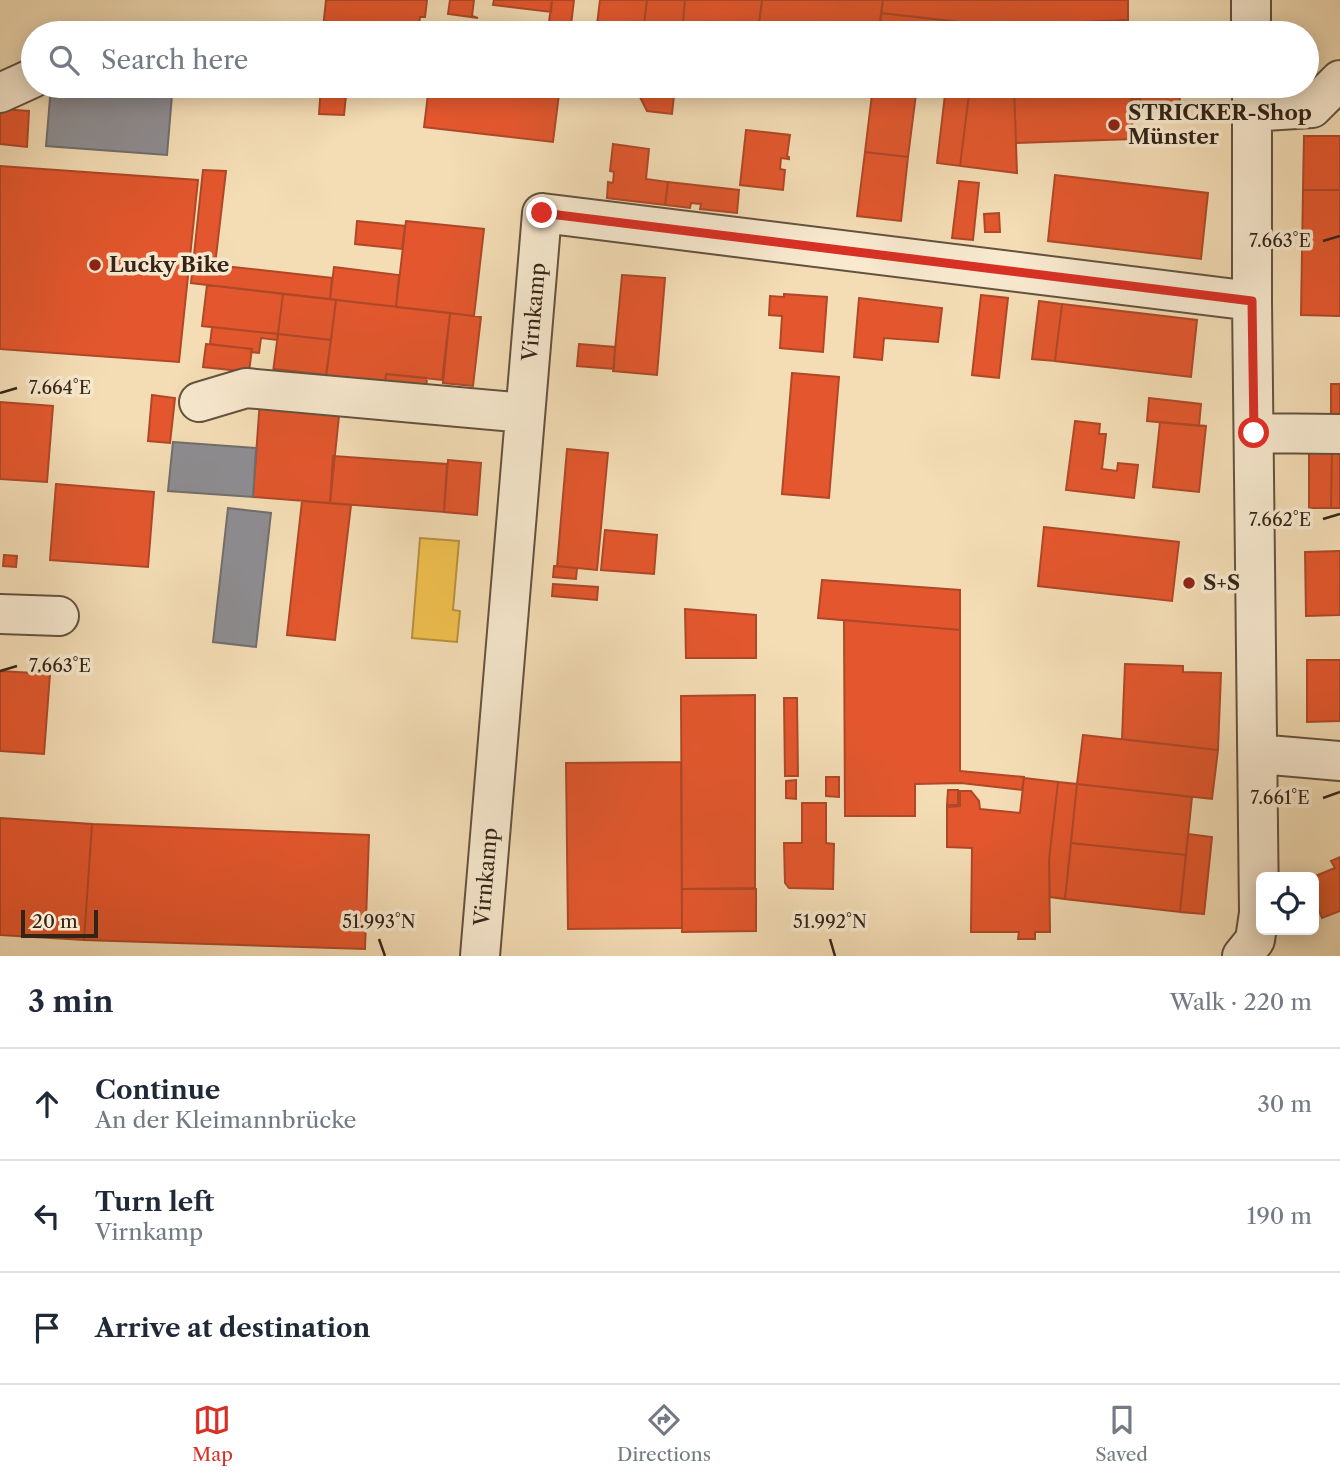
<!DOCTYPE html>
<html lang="en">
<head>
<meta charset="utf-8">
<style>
	body { margin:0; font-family:"Libre Caslon Text",serif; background:#f2f2f3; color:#1f2937 }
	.controls { position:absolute; right:21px; bottom:21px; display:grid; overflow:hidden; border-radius:10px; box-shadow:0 4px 18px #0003 }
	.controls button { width:63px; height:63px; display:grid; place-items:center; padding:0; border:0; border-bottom:2px solid #e0e1e3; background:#fff; color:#1f2937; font:35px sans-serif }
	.scale { position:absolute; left:21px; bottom:18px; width:77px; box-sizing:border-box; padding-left:7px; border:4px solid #342418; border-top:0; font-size:19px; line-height:24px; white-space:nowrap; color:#342418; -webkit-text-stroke:5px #f8e9cf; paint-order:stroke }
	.stop { position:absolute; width:21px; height:21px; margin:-16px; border:5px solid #d93025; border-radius:50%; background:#fff }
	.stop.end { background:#d93025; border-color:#fff; box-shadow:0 2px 7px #0008 }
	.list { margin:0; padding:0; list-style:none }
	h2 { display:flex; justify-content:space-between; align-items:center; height:91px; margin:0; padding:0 28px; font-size:30px }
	h2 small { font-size:23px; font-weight:400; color:#747a83 }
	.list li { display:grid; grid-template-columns:46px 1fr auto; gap:21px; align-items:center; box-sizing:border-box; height:112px; padding:0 28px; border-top:2px solid #e0e1e3 }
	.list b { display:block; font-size:26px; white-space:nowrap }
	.list p { margin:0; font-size:23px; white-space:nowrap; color:#747a83 }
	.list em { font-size:23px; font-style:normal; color:#747a83 }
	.icon { flex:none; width:38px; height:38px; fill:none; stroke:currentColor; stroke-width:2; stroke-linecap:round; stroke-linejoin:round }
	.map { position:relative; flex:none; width:1340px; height:956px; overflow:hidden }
	.search { position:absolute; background:#fff; box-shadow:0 4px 18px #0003; left:21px; right:21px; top:21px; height:77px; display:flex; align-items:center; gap:18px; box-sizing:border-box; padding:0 24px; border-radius:38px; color:#747a83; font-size:26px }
	.sheet { height:427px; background:#fff }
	nav { display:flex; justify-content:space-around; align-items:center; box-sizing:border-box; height:98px; border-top:2px solid #e0e1e3; background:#fff; font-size:19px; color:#747a83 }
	nav a { display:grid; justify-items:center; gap:4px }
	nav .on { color:#d93025 }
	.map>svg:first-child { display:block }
	.homes { fill:#f2c14e; stroke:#b9923e; stroke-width:2 }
	.shops { fill:#e4572e; stroke:#af4827; stroke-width:2 }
	.industry { fill:#8d8d92; stroke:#726e6d; stroke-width:2 }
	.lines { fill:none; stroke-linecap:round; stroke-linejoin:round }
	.minor-casing { stroke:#64523f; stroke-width:42 }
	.minor { stroke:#f8e9cf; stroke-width:38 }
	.route { stroke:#d93025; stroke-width:9 }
	.ticks { fill:none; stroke:#342418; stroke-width:2.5 }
	.poi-dot { fill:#8f2418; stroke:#f8e9cf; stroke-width:2.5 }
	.labels { text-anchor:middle; stroke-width:7; stroke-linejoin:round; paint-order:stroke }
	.poi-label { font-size:21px; font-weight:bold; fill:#342418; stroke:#f8e9cf; text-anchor:start }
	.street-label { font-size:21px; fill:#342418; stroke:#f8e9cf }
	.ticks-label { font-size:18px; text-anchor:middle; fill:#342418; stroke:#f8e9cf; stroke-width:7; stroke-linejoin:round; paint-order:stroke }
</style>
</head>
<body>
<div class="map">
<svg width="1340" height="956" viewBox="0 0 1340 956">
	<rect width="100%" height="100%" fill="#f4ddb5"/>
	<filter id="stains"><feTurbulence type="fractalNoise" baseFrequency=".00286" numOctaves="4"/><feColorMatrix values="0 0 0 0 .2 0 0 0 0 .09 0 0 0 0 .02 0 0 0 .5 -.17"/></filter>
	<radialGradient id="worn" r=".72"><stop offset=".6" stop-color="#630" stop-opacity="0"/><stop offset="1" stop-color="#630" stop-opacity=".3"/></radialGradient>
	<!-- homes -->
	<path class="homes" d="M 420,538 L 459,541 L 453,610 L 460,611 L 457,642 L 412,638 Z"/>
	<!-- shops -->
	<path class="shops" d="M 326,0 L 427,0 L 425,17 L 420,17 L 418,33 L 358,33 L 323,29 Z
		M 450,0 L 474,0 L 472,16 L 478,18 L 448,14 Z
		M 494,0 L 552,0 L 551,12 L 493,5 Z
		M 552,0 L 574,0 L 571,25 L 549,22 Z
		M 600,0 L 647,0 L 643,33 L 596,33 Z
		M 647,0 L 685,0 L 682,33 L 643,33 Z
		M 685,0 L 762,0 L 758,33 L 682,33 Z
		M 762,0 L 883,0 L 879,33 L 783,33 L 758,30 Z
		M 883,0 L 1128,0 L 1128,20 L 1011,25 L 977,24 L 881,13 Z
		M 881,13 L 977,24 L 976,33 L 879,33 Z
		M 1128,20 L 1129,33 L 1011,33 L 1011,25 Z
		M 977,24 L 1011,25 L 1011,33 L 976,33 Z
		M 321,86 L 347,86 L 344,115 L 319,114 Z
		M 429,86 L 560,86 L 553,142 L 424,127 Z
		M 637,86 L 675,86 L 672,114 L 647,111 L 637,91 Z
		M 873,86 L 917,86 L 908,157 L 865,152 Z
		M 946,86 L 970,86 L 960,166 L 937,163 Z
		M 970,86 L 1014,86 L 1017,173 L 960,166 Z
		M 1014,86 L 1131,86 L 1133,139 L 1016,143 Z
		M 1131,86 L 1179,86 L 1180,104 L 1140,105 L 1140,99 L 1132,100 Z
		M 0,109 L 29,111 L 27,147 L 0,144 Z
		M 746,130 L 790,135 L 787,156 L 789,157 L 789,159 L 781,158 L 780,169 L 785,170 L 783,190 L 740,185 Z
		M 1304,136 L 1340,136 L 1340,190 L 1303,190 Z
		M 613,144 L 649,149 L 646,179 L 668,182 L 665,205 L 607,198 L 608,182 L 613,183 L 614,172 L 610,171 Z
		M 865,152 L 908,157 L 901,221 L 857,216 Z
		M 0,166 L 198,180 L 179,362 L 0,349 Z
		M 203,170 L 226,171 L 215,265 L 332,278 L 330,299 L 191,283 Z
		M 1055,175 L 1208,193 L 1201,259 L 1048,241 Z
		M 959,181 L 979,183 L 973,240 L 952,238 Z
		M 668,182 L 739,190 L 737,213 L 700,209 L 701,204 L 691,203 L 690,208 L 665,205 Z
		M 1303,190 L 1340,190 L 1340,316 L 1301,315 Z
		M 999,213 L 1000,232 L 985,232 L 984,214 Z
		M 357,221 L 405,226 L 402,249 L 355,244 Z
		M 406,221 L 484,229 L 474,316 L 396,307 Z
		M 334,267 L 399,275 L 396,307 L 330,299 Z
		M 622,275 L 665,278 L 657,375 L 613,371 Z
		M 207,285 L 283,294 L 278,334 L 202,326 Z
		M 283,294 L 336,300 L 331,340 L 278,334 Z
		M 784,294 L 827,297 L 823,352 L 780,348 L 782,316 L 769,315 L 770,296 L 784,297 Z
		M 981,295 L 1008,298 L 999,378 L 972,375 Z
		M 859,298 L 942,308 L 938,342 L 884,338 L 882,360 L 854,357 Z
		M 336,300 L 450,313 L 442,380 L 386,374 L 385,384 L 326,378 Z
		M 1039,301 L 1062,304 L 1055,361 L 1032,359 Z
		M 1062,304 L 1197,320 L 1191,377 L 1055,361 Z
		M 450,313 L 481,317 L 473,386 L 443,383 Z
		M 212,327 L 278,334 L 277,340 L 261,338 L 259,353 L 251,352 L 252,349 L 210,344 Z
		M 278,334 L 331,340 L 326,375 L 275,369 L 273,372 Z
		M 206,344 L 252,349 L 249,372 L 203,367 Z
		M 579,344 L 615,347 L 614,369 L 577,366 Z
		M 792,373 L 839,377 L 829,498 L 782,494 Z
		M 386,374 L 427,378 L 426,389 L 385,384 Z
		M 1331,384 L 1340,384 L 1340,426 L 1331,426 Z
		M 152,395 L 175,398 L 170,443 L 148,441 Z
		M 1149,398 L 1201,404 L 1199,426 L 1147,421 Z
		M 260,400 L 340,406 L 330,503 L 253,497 Z
		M 0,402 L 53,406 L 47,482 L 0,479 Z
		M 1075,421 L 1100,424 L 1099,434 L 1106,434 L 1102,469 L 1117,471 L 1118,463 L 1138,465 L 1134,498 L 1066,490 Z
		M 1160,422 L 1206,426 L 1199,492 L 1153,487 Z
		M 1309,448 L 1332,449 L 1331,508 L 1309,508 Z
		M 567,449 L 608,453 L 597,570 L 557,566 Z
		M 1332,449 L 1340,449 L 1340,508 L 1331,508 Z
		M 333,456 L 447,464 L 444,512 L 330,503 Z
		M 448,460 L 481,463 L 477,515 L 444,512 Z
		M 56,484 L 154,492 L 148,567 L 50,560 Z
		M 302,501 L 351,505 L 335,640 L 287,635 Z
		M 1044,527 L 1179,542 L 1172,601 L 1038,586 Z
		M 605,530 L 657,535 L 654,574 L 601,570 Z
		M 1340,551 L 1340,615 L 1306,616 L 1305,552 Z
		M 4,555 L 17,556 L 16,567 L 3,566 Z
		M 554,566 L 577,568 L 576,579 L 553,577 Z
		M 822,580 L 960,590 L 960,630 L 818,618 Z
		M 553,584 L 598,587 L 597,600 L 552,596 Z
		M 685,609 L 756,615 L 756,658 L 686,658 Z
		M 844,620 L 960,630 L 960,771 L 1024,777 L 1022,790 L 961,783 L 915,784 L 915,816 L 845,816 Z
		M 1307,660 L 1340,660 L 1340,721 L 1307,722 Z
		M 1125,664 L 1183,666 L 1183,672 L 1221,673 L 1218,750 L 1122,739 Z
		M 0,671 L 50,674 L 44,754 L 0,751 Z
		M 755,695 L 755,888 L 682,889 L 681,696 Z
		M 784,698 L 797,698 L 798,776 L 785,776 Z
		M 1083,735 L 1218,750 L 1212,799 L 1077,784 Z
		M 681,762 L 682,928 L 568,929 L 566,763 Z
		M 826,777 L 839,777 L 839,797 L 826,796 Z
		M 1024,778 L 1058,782 L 1049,860 L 1050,932 L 1035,932 L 1035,939 L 1018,939 L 1019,932 L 971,932 L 972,848 L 947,847 L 947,807 L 960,806 L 960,791 L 971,791 L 979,801 L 980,809 L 1020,813 Z
		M 796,780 L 796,799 L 786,798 L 786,781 Z
		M 1058,782 L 1077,784 L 1065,899 L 1050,897 L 1049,860 Z
		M 1077,784 L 1192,797 L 1186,855 L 1071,843 Z
		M 948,790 L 958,790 L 958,805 L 947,805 Z
		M 802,803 L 826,803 L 826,843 L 834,844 L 833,889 L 789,888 L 785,883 L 784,843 L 802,843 Z
		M 0,818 L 92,824 L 84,940 L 0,935 Z
		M 92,824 L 369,835 L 365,949 L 84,940 Z
		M 1188,834 L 1212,837 L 1204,914 L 1180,912 Z
		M 1071,843 L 1186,855 L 1180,912 L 1065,899 Z
		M 1340,857 L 1340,911 L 1322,918 L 1314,899 L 1313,877 L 1335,868 L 1331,861 Z
		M 682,889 L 756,889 L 756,931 L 682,932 Z"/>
	<!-- industry -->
	<path class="industry" d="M 51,86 L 172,95 L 167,155 L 46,146 Z
		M 173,442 L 256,448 L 253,497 L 168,491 Z
		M 228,508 L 271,513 L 256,647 L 213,642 Z"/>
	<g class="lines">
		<!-- minor casing -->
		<g class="minor-casing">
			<path id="minor" d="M 1251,0 L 1251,33
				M 0,93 L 33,78
				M 1252,112 L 1312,108 L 1340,80
				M 199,402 L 246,388 L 525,413
				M 1254,433 L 1340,434
				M 0,614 L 59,616
				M 1258,754 L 1340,761
				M 480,956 L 542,213 L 1252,301
				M 1242,956 L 1255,940 L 1259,913 L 1252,301 L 1252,86"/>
		</g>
		<!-- minor -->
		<use href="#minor" class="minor"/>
	</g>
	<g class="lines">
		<!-- route -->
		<path class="route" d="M 542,213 L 1252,301 L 1254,433"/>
	</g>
	<!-- ticks -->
	<path class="ticks" d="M 1323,241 L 1340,236M 0,393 L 17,388M 1323,519 L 1340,514M 0,671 L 17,666M 1323,798 L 1340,792M 379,939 L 385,956M 830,939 L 835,956"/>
	<!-- markers -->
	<g class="poi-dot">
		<circle cx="1114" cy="125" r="7"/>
		<circle cx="95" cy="265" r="7"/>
		<circle cx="1189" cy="583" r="7"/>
	</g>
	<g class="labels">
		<!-- poi labels -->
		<g class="poi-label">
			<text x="1128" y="120">STRICKER-Shop<tspan x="1128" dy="24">Münster</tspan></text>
			<text x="109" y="272">Lucky Bike</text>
			<text x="1203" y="590">S+S</text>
		</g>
		<!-- street labels -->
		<g class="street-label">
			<text transform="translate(534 312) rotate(-85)" y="7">Virnkamp</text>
			<text transform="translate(486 877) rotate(-85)" y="7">Virnkamp</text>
		</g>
	</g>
	<g class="ticks-label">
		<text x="1280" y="247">7.663°E</text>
		<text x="60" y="394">7.664°E</text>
		<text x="1280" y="526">7.662°E</text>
		<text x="60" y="672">7.663°E</text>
		<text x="1280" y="804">7.661°E</text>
		<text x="379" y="928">51.993°N</text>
		<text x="830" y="928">51.992°N</text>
	</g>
	<rect width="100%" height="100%" filter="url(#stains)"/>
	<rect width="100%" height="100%" fill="url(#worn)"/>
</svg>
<div class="controls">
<button><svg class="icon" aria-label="locate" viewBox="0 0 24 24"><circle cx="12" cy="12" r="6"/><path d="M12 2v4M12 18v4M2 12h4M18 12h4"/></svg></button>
</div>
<div class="scale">20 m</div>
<div class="stop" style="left:1254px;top:433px"></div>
<div class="stop end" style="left:542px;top:213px"></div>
<div class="search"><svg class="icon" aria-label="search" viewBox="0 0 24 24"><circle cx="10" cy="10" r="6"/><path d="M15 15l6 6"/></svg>Search here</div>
</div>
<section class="sheet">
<h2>3 min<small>Walk · 220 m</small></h2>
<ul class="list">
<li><svg class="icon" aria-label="ahead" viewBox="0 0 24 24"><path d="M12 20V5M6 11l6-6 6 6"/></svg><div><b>Continue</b><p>An der Kleimannbrücke</p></div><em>30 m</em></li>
<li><svg class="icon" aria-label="left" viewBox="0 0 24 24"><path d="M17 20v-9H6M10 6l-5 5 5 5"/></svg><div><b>Turn left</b><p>Virnkamp</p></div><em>190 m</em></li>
<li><svg class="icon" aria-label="arrive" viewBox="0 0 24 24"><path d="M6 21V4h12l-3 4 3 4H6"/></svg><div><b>Arrive at destination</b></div></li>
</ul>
</section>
<nav>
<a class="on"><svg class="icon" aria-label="map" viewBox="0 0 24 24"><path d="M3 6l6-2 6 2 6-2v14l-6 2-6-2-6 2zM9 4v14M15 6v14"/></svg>Map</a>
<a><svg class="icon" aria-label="directions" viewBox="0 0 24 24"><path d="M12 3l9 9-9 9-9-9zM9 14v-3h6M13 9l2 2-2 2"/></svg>Directions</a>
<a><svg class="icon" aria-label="saved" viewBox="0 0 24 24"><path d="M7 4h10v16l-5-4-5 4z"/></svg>Saved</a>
</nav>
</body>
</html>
